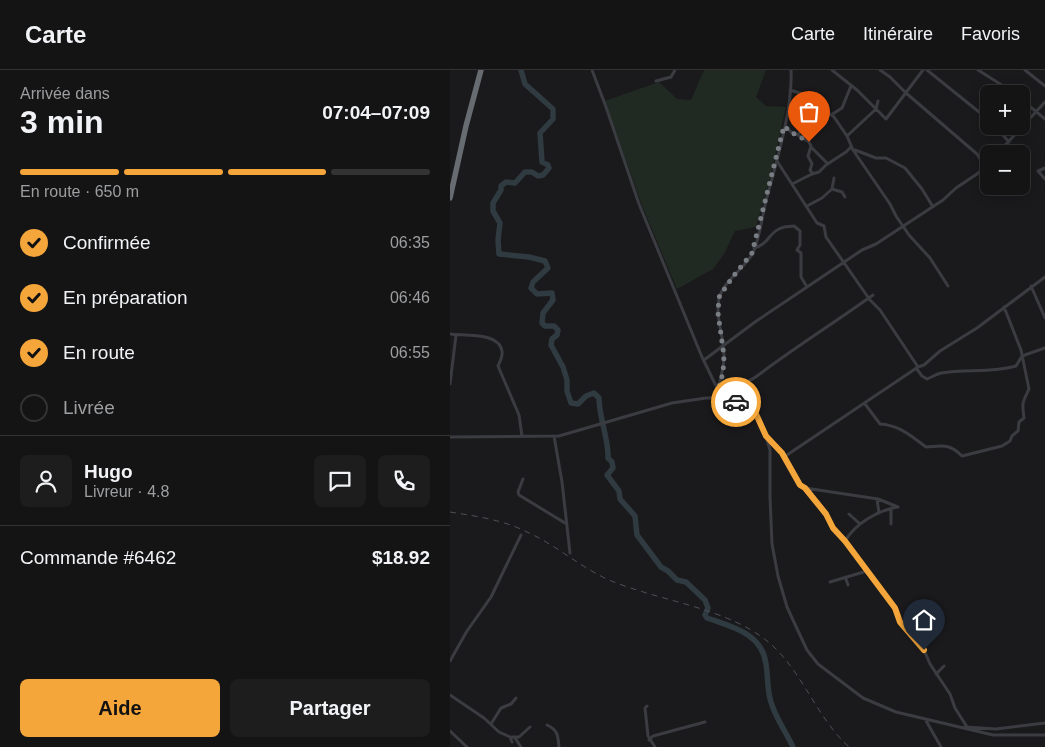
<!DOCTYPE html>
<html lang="fr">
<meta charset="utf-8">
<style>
body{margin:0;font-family:Helvetica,sans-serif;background:#1d1d1e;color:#f1f3f6;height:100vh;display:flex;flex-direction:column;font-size:19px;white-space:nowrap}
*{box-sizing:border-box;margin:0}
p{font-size:16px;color:#9d9ea0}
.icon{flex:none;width:28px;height:28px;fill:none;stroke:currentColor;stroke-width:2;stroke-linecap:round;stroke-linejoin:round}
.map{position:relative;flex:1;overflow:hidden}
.side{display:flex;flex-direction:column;background:#141415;width:450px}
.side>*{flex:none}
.tools{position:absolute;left:530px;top:15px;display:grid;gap:10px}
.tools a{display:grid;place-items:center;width:50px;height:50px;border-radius:8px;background:#141415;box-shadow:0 2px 12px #0003,0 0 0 1px #333334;font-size:25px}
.pin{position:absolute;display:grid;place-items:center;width:42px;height:42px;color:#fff;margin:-51px -21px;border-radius:50% 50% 50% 0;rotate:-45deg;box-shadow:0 0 5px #0007}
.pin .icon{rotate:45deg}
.courier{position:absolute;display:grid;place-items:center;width:50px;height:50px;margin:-25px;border:4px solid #f4a63a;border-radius:50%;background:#fff;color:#222;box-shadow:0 1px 6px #0007}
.summary em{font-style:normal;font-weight:700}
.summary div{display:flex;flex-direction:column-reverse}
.summary{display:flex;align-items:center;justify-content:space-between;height:85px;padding:0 20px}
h1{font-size:32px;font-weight:700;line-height:38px}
.bar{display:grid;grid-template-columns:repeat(4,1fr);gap:8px 5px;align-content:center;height:60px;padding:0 20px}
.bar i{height:6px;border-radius:4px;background:#333334}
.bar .on{background:#f4a63a}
.bar p{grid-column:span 4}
.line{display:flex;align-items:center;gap:12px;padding:0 20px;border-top:1px solid #333334}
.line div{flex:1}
.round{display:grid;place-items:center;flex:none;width:52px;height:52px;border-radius:8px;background:#1d1d1e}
ol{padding:0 20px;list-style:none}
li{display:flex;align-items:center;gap:15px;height:55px}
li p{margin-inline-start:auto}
li .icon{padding:5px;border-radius:50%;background:#f4a63a;color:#111;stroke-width:4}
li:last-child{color:#9d9ea0}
li i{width:28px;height:28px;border:2px solid #333334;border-radius:50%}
.button{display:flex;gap:10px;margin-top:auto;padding:10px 20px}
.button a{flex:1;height:58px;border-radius:8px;background:#f4a63a;color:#111;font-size:20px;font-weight:700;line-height:58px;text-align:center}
.button a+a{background:#1d1d1e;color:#f1f3f6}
header{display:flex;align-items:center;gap:30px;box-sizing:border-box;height:70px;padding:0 25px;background:#141415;border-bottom:1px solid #333334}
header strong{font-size:24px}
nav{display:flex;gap:28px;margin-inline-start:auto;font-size:18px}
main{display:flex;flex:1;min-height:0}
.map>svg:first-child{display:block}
.green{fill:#212a22}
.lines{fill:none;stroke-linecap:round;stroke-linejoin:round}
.river{stroke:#2f3a41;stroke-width:5.5}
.street{stroke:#3b3c41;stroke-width:3}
.highway{stroke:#676b72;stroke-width:5.5}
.rail{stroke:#4e5056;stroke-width:1;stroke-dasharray:6 5;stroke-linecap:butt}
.done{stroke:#797d84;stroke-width:5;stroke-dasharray:0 9}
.route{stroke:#f4a63a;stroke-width:6}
</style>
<header>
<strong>Carte</strong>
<nav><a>Carte</a><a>Itinéraire</a><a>Favoris</a></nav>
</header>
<main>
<section class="side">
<div class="summary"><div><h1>3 min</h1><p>Arrivée dans</p></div><em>07:04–07:09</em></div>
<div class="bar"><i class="on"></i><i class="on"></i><i class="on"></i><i></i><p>En route · 650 m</p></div>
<ol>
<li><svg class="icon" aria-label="check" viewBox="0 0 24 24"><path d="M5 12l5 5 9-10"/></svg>Confirmée<p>06:35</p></li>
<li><svg class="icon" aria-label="check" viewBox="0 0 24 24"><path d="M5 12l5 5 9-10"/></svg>En préparation<p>06:46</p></li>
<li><svg class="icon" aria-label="check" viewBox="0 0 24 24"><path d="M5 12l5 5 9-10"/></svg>En route<p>06:55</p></li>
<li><i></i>Livrée</li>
</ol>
<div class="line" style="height:90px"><a class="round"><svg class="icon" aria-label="person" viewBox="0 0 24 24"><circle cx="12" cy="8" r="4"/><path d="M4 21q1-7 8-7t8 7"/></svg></a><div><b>Hugo</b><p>Livreur · 4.8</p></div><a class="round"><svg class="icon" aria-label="chat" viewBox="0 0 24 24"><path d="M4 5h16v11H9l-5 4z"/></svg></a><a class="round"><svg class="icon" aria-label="phone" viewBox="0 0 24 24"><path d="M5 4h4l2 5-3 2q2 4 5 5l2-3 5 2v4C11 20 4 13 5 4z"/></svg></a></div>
<div class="line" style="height:65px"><div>Commande #6462</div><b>$18.92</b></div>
<div class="button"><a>Aide</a><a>Partager</a></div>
</section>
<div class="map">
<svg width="595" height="677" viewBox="0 0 595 677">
<rect width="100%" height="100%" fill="#1a1a1c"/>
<path class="green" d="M254 0H316L306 27 316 36 336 37 320 108 306 157 285 161 274 184 263 199 227 219 191 133 155 31 209 12 227 29 241 30Z"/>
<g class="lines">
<path class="river" d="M71 0 75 14 103 39V49L90 63 92 92 98 95 99 98 93 105 88 106 82 102H75L65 113 56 112 51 116V120L43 133V141L50 153 48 170 49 184 79 187 95 191 98 198 83 212 81 218 87 224 102 223 103 230 93 243 92 253 95 256H104L108 260 107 265 102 269 101 275 113 297 117 310V321L121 333 128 334 136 326 144 323 149 328C149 348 159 370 158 388L162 392 163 398 157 405 169 421 170 429 185 446 187 465 211 497 218 501 227 510 236 512 255 530 258 538 255 545 257 548C282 557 312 563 316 594 318 606 317 621 321 632 325 647 336 662 343 677"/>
<path class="street" d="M142 0 156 37 189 134 252 287 268 320 276 328C282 316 296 314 307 306 344 278 384 253 423 225
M382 0 407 20 426 39
M430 0 440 7 456 23 527 84 535 97
M477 0 539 50
M528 0 566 24
M575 0 595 16
M206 11 221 7 225 0
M340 20 353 24 384 47 397 66 403 80 440 134 446 146 459 165 480 188 498 216
M571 29 595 49
M426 39 428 31
M381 45 392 38 401 16
M335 56 341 62 348 65 364 32
M545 56 559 72
M348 65 359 72 361 76 358 86 362 94 360 100 363 104
M397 66 426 39 436 49 473 0
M361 77 378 94
M405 80 426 88H436L455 98 472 119 483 137
M547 84 595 32
M327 91 367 153 374 156 376 167 420 230 430 240 468 297
M595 98 588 101 595 109
M384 108 382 119 392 122 395 127
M342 114 362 104 369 102 376 95 396 82 401 77
M357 136 372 128 382 119
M304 178C319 174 318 164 329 159 334 156 339 157 344 156L350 161V175L347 180 351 183V207L357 217
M581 216 595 248
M0 264C14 266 49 262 52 281 53 286 50 292 48 296L69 345 72 366
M254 290 305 252 363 213 412 180 426 174 493 130 506 118 527 104 539 93
M466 298 472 306 477 309C482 307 486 304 491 303 517 299 542 303 566 296L572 286 595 278
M0 314 6 265
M268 319C271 308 274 297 274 285 274 267 265 247 269 229 273 211 295 198 303 183 310 167 312 147 316 131 326 93 343 39 341 0
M415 334 430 354C449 355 461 366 476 377 493 376 499 373 512 386L552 376 560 371 562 366 568 361 569 352 574 348C572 332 572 334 579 319L571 280 554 237
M104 366 112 412 120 483
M316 366 332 383 350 415 355 418 376 445 383 458 395 471 445 538 450 551 474 580 480 594 500 624 505 638 517 657
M0 367 109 366 222 333 256 328H276L297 336 306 344 316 366 320 380V427L322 474 328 506 337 537 343 550 357 580 368 594 413 628 446 642 543 665H595
M334 387 468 297 474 295 490 281 527 258 595 207
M73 409 68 422 69 425 115 453
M355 418 428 429 448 437
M427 429 429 443
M441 438V454
M399 444 410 454
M395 471C406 453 427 441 447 437
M396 509 398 515
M380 512 417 501
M0 591 17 561 41 527 71 465
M486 604 494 596
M0 625 34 648 49 662 60 667 62 672
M197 636 195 638 198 666 205 677
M475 649 491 677
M41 654 51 638 61 634 66 628
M97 655C108 660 108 666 109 677
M515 657 546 659 595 653
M0 661 17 677
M60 667H69L80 657
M65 668 71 677
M199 670 203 666 255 652"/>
<path class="highway" d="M0 128 16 56 31 0"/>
<path class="rail" d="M0 442C25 446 54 450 77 462 106 475 130 497 159 510 211 532 283 538 324 577 354 606 368 649 399 677"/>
</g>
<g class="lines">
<path class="done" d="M286 332 276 328 268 320 273 303 274 286 268 243 269 227 282 208 302 183 334 56 341 62 359 72"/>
<path class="route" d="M286 332 296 336 306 344 316 366 332 383 350 415 355 418 376 444 383 458 395 471 445 538 450 552 474 580"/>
</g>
</svg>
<div class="tools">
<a>+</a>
<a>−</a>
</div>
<div class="pin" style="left:359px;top:72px;background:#ea580c"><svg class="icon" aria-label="bag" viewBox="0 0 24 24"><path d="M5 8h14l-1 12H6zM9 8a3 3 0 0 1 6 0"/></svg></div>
<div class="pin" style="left:474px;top:580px;background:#1f2937"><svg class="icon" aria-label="home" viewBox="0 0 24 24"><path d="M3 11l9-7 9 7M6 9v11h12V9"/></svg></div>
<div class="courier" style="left:286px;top:332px"><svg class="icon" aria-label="car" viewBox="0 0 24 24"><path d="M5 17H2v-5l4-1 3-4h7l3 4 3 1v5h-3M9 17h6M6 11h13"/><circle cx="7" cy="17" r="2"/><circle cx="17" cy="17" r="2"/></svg></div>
</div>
</main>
